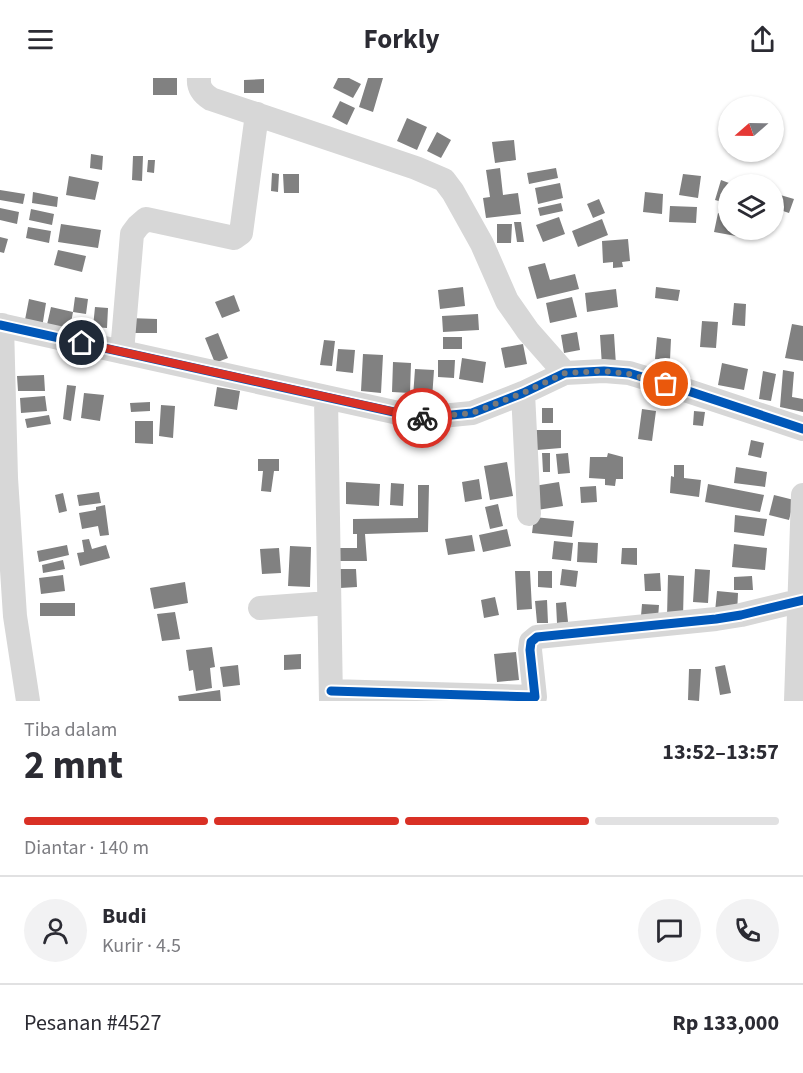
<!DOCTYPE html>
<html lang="id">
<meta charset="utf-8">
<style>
body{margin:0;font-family:"Source Sans 3",sans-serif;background:#f2f2f3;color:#2b2b33;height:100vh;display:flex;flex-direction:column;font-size:22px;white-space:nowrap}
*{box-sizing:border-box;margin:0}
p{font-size:20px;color:#7c7c81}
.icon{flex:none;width:33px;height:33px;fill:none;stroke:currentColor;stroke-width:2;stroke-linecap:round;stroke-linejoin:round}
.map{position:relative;height:623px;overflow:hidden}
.side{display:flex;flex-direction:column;background:#fff;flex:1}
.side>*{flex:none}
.needle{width:39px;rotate:250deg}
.controls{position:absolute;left:718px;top:18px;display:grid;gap:12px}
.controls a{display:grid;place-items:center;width:66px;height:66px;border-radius:50%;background:#fff;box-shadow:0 2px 4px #0004;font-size:30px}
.pin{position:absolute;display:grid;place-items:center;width:51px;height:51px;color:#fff;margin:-26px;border:3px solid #fff;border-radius:50%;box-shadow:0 2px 6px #0007}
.courier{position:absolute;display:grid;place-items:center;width:60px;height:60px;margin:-30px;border:4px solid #d93025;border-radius:50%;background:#fff;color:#222;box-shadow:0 2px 8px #0007}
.summary em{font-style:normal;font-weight:700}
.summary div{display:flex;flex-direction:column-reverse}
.summary{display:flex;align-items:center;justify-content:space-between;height:102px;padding:0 24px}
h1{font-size:39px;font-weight:700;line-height:45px}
.bar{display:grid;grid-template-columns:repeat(4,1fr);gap:9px 6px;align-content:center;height:72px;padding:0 24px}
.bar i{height:8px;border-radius:4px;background:#e1e1e2}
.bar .selected{background:#d93025}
.bar p{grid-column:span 4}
.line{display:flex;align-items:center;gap:15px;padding:0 24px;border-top:2px solid #e1e1e2}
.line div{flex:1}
.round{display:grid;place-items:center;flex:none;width:63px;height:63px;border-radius:32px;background:#f2f2f3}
header{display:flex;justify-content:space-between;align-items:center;height:78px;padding:0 24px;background:#fff;font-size:27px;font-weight:700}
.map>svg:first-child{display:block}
.building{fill:#818181}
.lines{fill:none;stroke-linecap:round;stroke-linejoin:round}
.minor{stroke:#d7d7d7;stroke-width:24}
.cycleway-casing{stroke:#fff;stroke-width:13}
.cycleway{stroke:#0057b8;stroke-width:9}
.done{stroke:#7a7a7a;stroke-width:6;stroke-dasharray:0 10.8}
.route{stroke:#d93025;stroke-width:8}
</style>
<header><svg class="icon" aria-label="menu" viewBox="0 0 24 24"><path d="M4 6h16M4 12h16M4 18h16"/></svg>Forkly<svg class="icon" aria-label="share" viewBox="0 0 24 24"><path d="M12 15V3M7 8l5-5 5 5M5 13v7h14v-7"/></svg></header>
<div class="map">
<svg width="803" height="623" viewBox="0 0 803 623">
<rect width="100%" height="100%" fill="#fff"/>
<path class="building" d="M153 0H177V17H153Z
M338 0H349L361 6 353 20 333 10Z
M368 0H383L373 34 359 29Z
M264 1V15H244V2Z
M340 23 355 30 347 47 332 39Z
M407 40 427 49 417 72 397 63Z
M437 54 451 62 441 80 427 73Z
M514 62 516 82 495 85 492 64Z
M91 76 103 78 102 92 90 90Z
M133 78H143L142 103 132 102Z
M148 82H155L154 95 147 94Z
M500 90 503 117 518 115 521 136 486 140 483 120 490 119 486 92Z
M556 90 558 100 529 106 527 95Z
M272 95 279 96 278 114 271 113Z
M283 96H299V115H284Z
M683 96 701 98 698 120 679 117Z
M69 98 99 104 95 122 66 117Z
M721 102 729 105V126L715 122Z
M560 105 563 120 538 126 535 110Z
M0 112 25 116 23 126 0 122Z
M33 114 58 119 57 129 32 125Z
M645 114 663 116 662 136 643 134Z
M777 116 794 121 789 135 774 130Z
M599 121 605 135 593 140 587 126Z
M561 125 563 133 540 138 538 130Z
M670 128 697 129 696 145 669 144Z
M0 130 19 134 17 146 0 142Z
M31 131 54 136 52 147 29 142Z
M718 135 729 137V152H737L736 158 714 154Z
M559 139 565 156 543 164 536 147Z
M602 141 608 157 578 169 572 153Z
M514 144H521L524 164H517Z
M61 146 101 152 98 170 58 164Z
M497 146H512L511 165H497Z
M28 149 51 153 49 165 26 160Z
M0 159 8 161 4 175 0 174Z
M628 161 630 183 622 184 623 189 613 190V184L603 185 602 163Z
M58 172 86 178 82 194 54 187Z
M545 185 550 202 575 196 579 211 537 221 528 189Z
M463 209 465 228 440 231 438 212Z
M656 209 680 212 678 223 655 220Z
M616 211 618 229 587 234 585 215Z
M234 217 240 233 222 240 215 224Z
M75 219 88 221 86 236 73 234Z
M572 219 577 239 550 245 546 225Z
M29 221 46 225 42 250 24 247Z
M734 225 746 226 745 248 732 247Z
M51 229 73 234 69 256 46 251Z
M95 229 108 230 107 250 93 249Z
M478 236 479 252 443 254 442 238Z
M129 240 157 241V255H129Z
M702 243 718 244 716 270 700 269Z
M792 246 803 248V283L785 280Z
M577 254 580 272 564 275 561 257Z
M218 255 228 280 215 285 205 260Z
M614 256 616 287 602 288 600 257Z
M443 259H462V271H443Z
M657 259 671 261 670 282 655 281Z
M324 262 335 263 332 288 320 287Z
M523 266 527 286 505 290 501 270Z
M338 271 355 272 353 295 336 293Z
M363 276 383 277 381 315 361 313Z
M462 280 486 284 483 305 459 301Z
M438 282H455L454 300 438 299Z
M393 284 411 285 410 315 392 314Z
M722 285 748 291 744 312 718 307Z
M415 291 434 292 432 321 413 319Z
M783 292 794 294 792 319 803 321V334L780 329Z
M763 293 776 296 771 323 759 321Z
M44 297 45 313H18L17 298Z
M67 307 76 308 71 343 63 341Z
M217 309 240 313 237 332 214 328Z
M84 315 104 317 100 343 81 340Z
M45 318 47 333 21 335 20 320Z
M150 324V333L131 334 130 325Z
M161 327 175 328 173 360 159 358Z
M542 330H553V345H542Z
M642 331 656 333 652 363 638 361Z
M694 333 705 334 703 348 693 347Z
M49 337 51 346 27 350 25 341Z
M135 343H153V366L135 365Z
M536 352H561V370L537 372Z
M751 362 764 365 761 380 748 377Z
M542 375H550V394H543Z
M568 375 570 395 558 396 556 376Z
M608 375 623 379V401H616L615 408 605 407V401L589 400 590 379H607Z
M258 381H279V393H274L271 414 261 413 263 393H258Z
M507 384 513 418 490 422 484 388Z
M674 387H684V400L701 402 699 419 670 415 671 398 674 399Z
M736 389 767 394 765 409 734 405Z
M479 401 482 421 465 424 462 404Z
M346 404 380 406 379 428 346 426Z
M559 404 563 428 537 432 534 408Z
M391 405 404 406 403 428 390 427Z
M708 406 764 417 760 434 705 424Z
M418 407H429L428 454 365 456 367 483H333V470H357V456H353V441L418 440Z
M596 408 597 424 581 425 580 409Z
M99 414 101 425 79 428 77 417Z
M63 415 67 433 59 435 55 417Z
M774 417 794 422 789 442 769 437Z
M498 426 503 448 490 451 485 429Z
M105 427 109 457 100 458 98 448 82 451 79 435 96 432V429Z
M735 437 767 441 764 458 734 454Z
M534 439 574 443 572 459 532 455Z
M507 451 511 468 483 474 479 457Z
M472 457 475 473 448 477 445 461Z
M89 461 92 471 106 467 110 480 80 488 77 475 84 474 82 462Z
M554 463 573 465 571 483 552 481Z
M578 464 598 465 597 485 577 484Z
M734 466 767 470 765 492 732 489Z
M67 467 69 477 39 484 37 473Z
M290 468 311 469 310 509 288 508Z
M279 470 281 495 262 496 260 471Z
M622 470H637V487L621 486Z
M63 482 65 491 43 495 42 487Z
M339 491H356L357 509 340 510Z
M562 491 578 493 576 509 560 507Z
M695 491 710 492 708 525 693 524Z
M515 493H530L532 531 517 532Z
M538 493H552V510L538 509Z
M660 495 661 513H645L644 496Z
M63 497 65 513 41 516 39 500Z
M668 497 684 498 683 539H667Z
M752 498 753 512H734V499Z
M185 504 188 525 154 531 150 510Z
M717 513 738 515 737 536 715 534Z
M495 519 499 537 484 540 481 522Z
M547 522 548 545H537L535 523Z
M566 524 568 544 557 545 556 525Z
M40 525H75V538H40Z
M642 526 659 527 658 540 641 538Z
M175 534 180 561 162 563 157 536Z
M212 569 215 589 210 590 212 610 196 613 193 592 189 593 186 572Z
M516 574 519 602 497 604 494 576Z
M301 576V591L284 592V577Z
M238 587 240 607 223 609 220 589Z
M725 587 731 615 720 617 715 589Z
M689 591H701L699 623 688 622Z
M220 612 221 623H179L178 618Z"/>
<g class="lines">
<path class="minor" d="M199 0C198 10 203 16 211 21L416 90 444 102 453 114 482 166 507 223 528 253 565 295
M0 247 421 340 472 335 523 315 565 295 604 293 629 295 685 312 803 351
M2 247 6 400 15 538 28 623
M122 274 132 156 138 148 146 141 234 160 241 155 257 36
M523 315 529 436
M326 320 331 623
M260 530 329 525
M331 613 535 619 530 572 531 564 537 559 716 541 741 537 803 522
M796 623 803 417"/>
<defs>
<path id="cycleway" d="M0 247 421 340 472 335 523 315 565 295 604 293 629 295 685 312 803 351
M331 613 535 619 530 572 531 564 537 559 716 541 741 537 803 522"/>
</defs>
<use href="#cycleway" class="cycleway-casing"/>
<use href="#cycleway" class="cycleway"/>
</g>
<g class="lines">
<path class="done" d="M422 340 472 335 523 315 565 295 604 293 629 296 666 306"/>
<path class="route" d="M82 265 422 340"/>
</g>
</svg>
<div class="controls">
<a><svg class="needle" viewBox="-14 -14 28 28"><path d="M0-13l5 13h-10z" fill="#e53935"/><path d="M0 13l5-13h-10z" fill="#7c7c81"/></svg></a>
<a><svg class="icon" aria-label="layers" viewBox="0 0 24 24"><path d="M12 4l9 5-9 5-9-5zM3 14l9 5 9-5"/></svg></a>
</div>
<div class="pin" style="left:666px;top:306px;background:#ea580c"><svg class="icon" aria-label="bag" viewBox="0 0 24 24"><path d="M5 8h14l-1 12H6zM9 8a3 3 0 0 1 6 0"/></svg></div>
<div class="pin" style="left:82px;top:265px;background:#1f2937"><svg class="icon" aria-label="home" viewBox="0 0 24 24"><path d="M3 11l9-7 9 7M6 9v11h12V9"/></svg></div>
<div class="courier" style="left:422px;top:340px"><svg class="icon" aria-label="bike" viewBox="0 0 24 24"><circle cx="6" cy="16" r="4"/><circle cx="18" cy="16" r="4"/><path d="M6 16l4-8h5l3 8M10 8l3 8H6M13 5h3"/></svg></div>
</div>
<section class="side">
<div class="summary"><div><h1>2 mnt</h1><p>Tiba dalam</p></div><em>13:52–13:57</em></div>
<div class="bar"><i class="selected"></i><i class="selected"></i><i class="selected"></i><i></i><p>Diantar · 140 m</p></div>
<div class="line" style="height:108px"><a class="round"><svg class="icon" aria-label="person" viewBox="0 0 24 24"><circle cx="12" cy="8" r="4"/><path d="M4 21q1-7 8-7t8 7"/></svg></a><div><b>Budi</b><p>Kurir · 4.5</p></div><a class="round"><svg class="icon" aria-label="chat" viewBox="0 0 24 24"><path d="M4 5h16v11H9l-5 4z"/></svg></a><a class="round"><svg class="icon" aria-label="phone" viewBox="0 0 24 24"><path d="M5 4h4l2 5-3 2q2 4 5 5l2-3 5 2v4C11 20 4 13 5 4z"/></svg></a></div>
<div class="line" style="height:78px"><div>Pesanan #4527</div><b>Rp 133,000</b></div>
</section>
